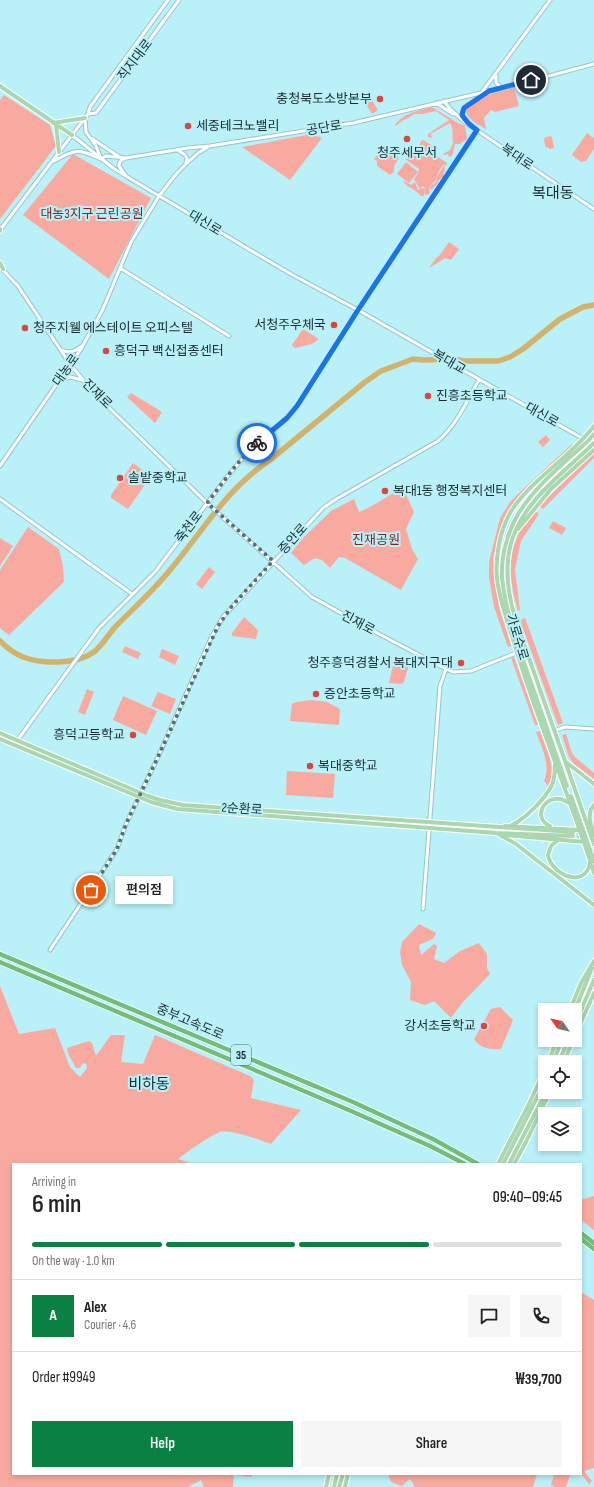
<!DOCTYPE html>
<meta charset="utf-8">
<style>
body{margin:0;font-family:"Sofia Sans Condensed","Noto Sans KR",sans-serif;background:#f6f6f6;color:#222;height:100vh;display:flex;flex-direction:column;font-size:15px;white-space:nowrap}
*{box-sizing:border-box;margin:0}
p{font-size:13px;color:#767676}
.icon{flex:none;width:22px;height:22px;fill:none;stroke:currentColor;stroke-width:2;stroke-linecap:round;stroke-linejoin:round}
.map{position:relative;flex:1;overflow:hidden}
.panel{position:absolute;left:12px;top:1163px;width:570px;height:312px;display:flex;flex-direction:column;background:#fff;border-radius:0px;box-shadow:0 2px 6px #0003}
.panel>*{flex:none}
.needle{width:26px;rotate:304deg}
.buttons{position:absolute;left:538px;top:1003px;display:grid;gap:8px}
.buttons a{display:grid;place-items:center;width:44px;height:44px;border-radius:0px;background:#fff;box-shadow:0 2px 6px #0003;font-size:20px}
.pin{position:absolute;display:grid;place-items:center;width:34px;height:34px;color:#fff;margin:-17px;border:2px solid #fff;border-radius:50%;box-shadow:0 1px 4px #0007}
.courier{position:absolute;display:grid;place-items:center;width:40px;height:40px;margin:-20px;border:3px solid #1a73e8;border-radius:50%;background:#fff;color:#222;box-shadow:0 1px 5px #0007}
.bubble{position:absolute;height:28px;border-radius:0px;background:#fff;box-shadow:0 2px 6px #0003;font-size:13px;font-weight:600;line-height:28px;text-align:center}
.head em{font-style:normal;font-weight:600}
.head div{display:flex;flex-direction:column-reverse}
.head{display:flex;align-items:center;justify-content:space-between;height:68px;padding:0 20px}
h1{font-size:26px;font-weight:600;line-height:30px}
.bar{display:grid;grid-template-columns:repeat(4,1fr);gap:6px 4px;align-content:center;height:48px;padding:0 20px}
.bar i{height:5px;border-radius:3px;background:#e0e0e0}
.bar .active{background:#0b8043}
.bar p{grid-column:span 4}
.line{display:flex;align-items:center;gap:10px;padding:0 20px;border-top:1px solid #e0e0e0}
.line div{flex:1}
.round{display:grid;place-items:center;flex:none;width:42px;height:42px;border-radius:0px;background:#f6f6f6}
.action{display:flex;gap:8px;margin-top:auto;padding:8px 20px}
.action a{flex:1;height:46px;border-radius:0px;background:#0b8043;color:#fff;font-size:16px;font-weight:600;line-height:46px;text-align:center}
.action a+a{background:#f6f6f6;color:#222}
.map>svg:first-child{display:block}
.green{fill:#f9aaa0}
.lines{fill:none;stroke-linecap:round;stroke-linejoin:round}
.river{stroke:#d3b36b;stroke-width:5.5}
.minor-tunnel{stroke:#9ac9cf;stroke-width:3;stroke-dasharray:3 1.5;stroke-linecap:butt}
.minor-casing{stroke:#92c6cd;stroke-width:5}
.major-casing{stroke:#fff;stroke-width:6}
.highway-casing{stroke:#fff;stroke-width:6}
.minor{stroke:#fff;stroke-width:3}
.major{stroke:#aad7b0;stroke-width:4}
.highway{stroke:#72bd7b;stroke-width:4.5}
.done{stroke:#517276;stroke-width:4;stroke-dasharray:0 7.2}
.route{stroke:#1a73e8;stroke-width:5}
.poi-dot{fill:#d54740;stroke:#baf0f7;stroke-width:1.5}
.labels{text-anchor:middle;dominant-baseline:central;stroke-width:4;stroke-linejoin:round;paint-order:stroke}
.shield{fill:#baf0f7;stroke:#49686c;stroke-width:1}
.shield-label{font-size:12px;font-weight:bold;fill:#192e31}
.street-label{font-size:13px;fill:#192e31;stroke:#baf0f7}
.poi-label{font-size:13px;fill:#192e31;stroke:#baf0f7;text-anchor:start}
.park-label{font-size:13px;fill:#832621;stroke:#baf0f7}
.quarter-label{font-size:15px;fill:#192e31;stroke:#baf0f7}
</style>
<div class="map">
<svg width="594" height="1487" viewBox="0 0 594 1487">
<rect width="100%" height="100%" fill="#baf0f7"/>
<path class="green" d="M514 88 519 106 495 112 491 110 484 118 486 129C478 124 467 120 466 110 478 95 496 93 514 88Z
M4 95 50 125 56 146 0 219V100Z
M370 97 378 110 372 114 364 101Z
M432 107 458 123 465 126 467 139 460 144H455L452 156 449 157 448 154 444 155 443 154 450 150 453 143C451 135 455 133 450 123L432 133 430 135 433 136 431 138 428 137V134L449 120 436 111 422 114H414C408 119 403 119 396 126L395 125C403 113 419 111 432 107Z
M587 133 594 138V149L586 161 581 162 572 155Z
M312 134 322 138 290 180 242 147Z
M549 136 552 137 554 148 550 149 545 146 544 138Z
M422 140H423L433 146 432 152 428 153 418 147Z
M384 148H390L399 158 394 166V172L390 175 377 166V161L374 159Z
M418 150 427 155H435L447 163 446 166 444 164C440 168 438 173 436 179 434 183 430 185 429 190L430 192 429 194 425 195V190L424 196H421C415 189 409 188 403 182L404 181 411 185 415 182 418 190 423 188 426 190 423 186 420 189 414 179 418 173 419 169 405 159Z
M73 154 151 198 109 279 23 215Z
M406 162 418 172 409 183 397 174Z
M444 165 445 171 443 173 444 176 439 180 438 183 431 190 430 189 431 186 436 182 437 177Z
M449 242 459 249 451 260 445 258 429 268 436 258 440 255Z
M303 329 319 339 312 344 295 348 292 345Z
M131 393 162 412 155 423 127 397Z
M546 435 550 440 543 447 538 442Z
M572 444 574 446 533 481 521 498 511 507 505 520 493 558 494 576 499 607 511 646 508 647 494 607 489 577V562L500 518 510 502 519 493Z
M594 453V458L543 509 539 506Z
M133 463 151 476 128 509 111 498V495Z
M403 488 414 512 406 529 412 549 418 559 401 590 345 558 339 557 330 568 322 560 315 558 304 565 291 553 303 538 331 511 354 499 359 512C375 506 388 495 403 488Z
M535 511 539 514 521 541 518 555 515 570 520 610 518 611C511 587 507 563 516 540 520 529 529 520 535 511Z
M553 521 566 528 562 535 549 528Z
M28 527 59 549 63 566 64 582 9 635 0 628V570Z
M0 538 13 546 0 566Z
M209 567 215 572 202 589 196 584Z
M244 617 258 630 256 639 232 636V633Z
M525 618 563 723 558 725 520 620Z
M125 646 141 653 138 659 122 652Z
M162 649 179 656 175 665 159 657Z
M514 657 538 725H535L511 658Z
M396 659 409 665 404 682 402 684 389 683 394 661Z
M87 689 94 692 85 715 78 712Z
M158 692 176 699 170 714 151 706Z
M123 696 157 711 146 735 113 720Z
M312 700 327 702 340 709 339 725 290 721 292 704 296 702Z
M540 731C546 749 557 768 549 787L544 781C551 765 542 748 536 732Z
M566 734 572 753 576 758 594 773V779L574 764 569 757 562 735Z
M287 771 335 774 333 798 286 795Z
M419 924 436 933 433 939 419 945 421 955 434 944 437 946 434 959 444 963 460 951 479 943 487 954V968L490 974 462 1003 451 1018 434 1001 425 1005 410 1000 411 982 402 965 400 952 402 942Z
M0 986 19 1034 55 1028 70 1067 80 1077 87 1068 86 1064 83 1063 80 1068H76C73 1062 67 1054 67 1048L89 1041 92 1043 96 1056 111 1035H125L121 1062 143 1064 155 1035 250 1076 254 1080 251 1098 301 1110 271 1144C262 1140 229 1129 220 1132 207 1137 189 1151 178 1159L194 1164H13V1474H253L251 1477 234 1475 233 1487H204L201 1480 188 1487H0Z
M500 1007 513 1020 501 1049C491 1050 479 1048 474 1039L491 1009Z
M594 1196V1230L581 1220V1200Z
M581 1292 594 1300V1468L584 1471 592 1481 589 1484 581 1474Z
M388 1474 396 1475 397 1474H537L533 1487H415L410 1479 402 1486 391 1482Z
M554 1474H571L570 1475 566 1487H555L551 1485Z"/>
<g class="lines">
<path class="river" d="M0 641C6 647 15 654 23 657 42 664 76 665 94 652 103 645 109 633 117 625 135 607 154 590 170 570 203 531 226 489 270 460L365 382 381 371 413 359 424 360 455 359 463 361H498L510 357 523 349 560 319 583 307 594 305"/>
<path class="minor-tunnel" d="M573 832 592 834
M573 836 594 838"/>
<defs>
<path id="minor" d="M496 76V83L501 87
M482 92 550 0
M444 101 450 109 466 123 594 209
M436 103 453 114
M88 114 96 113 179 0
M85 118 86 132 96 146 101 159
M467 121 462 115 463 110 466 106 486 93
M72 135 113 168 129 178 289 273 358 310 594 445
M91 138 118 156
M178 150 185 155 187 158 186 163
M54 161C76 148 78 149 101 159L106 156 126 158
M126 176 119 166C119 161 122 159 126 158L188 148 210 146 353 123 519 84 594 64
M0 230 88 114 90 107 168 0
M1 268 18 286 70 364 92 391 207 503 312 597 379 634 440 666 453 672 471 671 516 653
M120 268 229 336
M62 350C70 354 75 351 82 346
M59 382 70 377 82 380
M0 466 81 349 103 309 131 242 159 196 177 173 187 163 198 153 208 147
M0 499 132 594
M554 731 565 727 594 729
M14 745 99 628 155 572 227 477 247 453 287 418 297 406 358 310 477 130
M80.5 898a5.5 5.5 0 1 1 11 0a5.5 5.5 0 1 1-11 0Z
M88 893 117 849 126 824 158 757 211 638 223 617 323 508 338 498 438 441C457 425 467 400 479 380
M423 909 440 686 446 669
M50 950 82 902"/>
<path id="major" d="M0 86 72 135
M53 123 85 118
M56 125 59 152
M0 231V229
M0 263 3 269
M594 426C571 457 529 481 510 513 500 531 495 557 497 578 499 598 506 617 512 636 535 716 569 793 594 873
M594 443C580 457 564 470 549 485 507 526 499 562 515 618L594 844
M518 529 551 489 594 450
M0 733 148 796 160 800 183 805 573 832
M0 739 151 802 177 809 496 833 573 836
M566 762 594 784
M567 786C554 748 541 711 528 674 517 642 505 610 502 577 501 557 507 534 517 516 534 487 564 463 588 441L594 434
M571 796 594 861
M594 805C586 814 591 824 594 835
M512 825C526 818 545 799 552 785 555 778 555 770 555 763
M505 826 580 830
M550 826C529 817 549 787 570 804
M498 834 516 844 594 905
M506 835 585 842
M558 840 551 846 548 855C551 874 585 890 590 863
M570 1010 581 983 594 961
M575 1010 592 968
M575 1024 594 980
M575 1036 594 993
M548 1062 557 1040
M553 1062 562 1040
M559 1062 568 1040
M564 1062 573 1040
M498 1164 528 1106 545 1069
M503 1164 545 1082
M509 1164 546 1092
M514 1164 526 1142 550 1092
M326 1487 329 1474
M334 1487 337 1474
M339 1487 343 1474
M345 1487 348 1474"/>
<path id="highway" d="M0 954 353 1102 433 1139 478 1164
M0 962 351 1111 430 1146 465 1164
M581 1233 594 1243
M581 1239 594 1249"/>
</defs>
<use href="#minor" class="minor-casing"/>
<use href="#major" class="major-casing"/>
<use href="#highway" class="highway-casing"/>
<use href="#minor" class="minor"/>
<use href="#major" class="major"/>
<use href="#highway" class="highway"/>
</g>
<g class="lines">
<path class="done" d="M91 890 117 849 126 824 158 757 218 626 232 606 273 561 207 503 237 464 257 443"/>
<path class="route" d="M257 443 287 418 297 406 358 310 477 130C471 126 466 122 462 115L464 108 489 91 531 80"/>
</g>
<g class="poi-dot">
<circle cx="380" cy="99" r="4"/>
<circle cx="188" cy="126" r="4"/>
<circle cx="407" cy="139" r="4"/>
<circle cx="334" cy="325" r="4"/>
<circle cx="25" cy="328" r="4"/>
<circle cx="106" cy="351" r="4"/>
<circle cx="428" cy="396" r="4"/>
<circle cx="120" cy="478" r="4"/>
<circle cx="385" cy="491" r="4"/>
<circle cx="461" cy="663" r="4"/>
<circle cx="316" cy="694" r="4"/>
<circle cx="133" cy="735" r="4"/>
<circle cx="310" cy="766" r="4"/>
<circle cx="484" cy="1026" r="4"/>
</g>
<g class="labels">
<rect class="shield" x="231" y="1045" width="20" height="20" rx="3"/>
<g class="shield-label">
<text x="241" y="1055">35</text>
</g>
<g class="street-label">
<text transform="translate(135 60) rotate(-53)">직지대로</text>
<text transform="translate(324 128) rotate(-9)">공단로</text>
<text transform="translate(517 157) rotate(34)">복대로</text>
<text transform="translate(205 223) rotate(31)">대신로</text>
<text transform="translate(449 362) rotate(30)">복대교</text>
<text transform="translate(66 370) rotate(-55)">대농로</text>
<text transform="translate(97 394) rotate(45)">진재로</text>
<text transform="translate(542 415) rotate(29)">대신로</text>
<text transform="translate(189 527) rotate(-53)">죽천로</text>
<text transform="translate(293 539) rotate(-48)">증안로</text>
<text transform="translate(358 623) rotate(28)">진재로</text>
<text transform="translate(517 637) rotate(73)">가로수로</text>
<text transform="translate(242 809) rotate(4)">2순환로</text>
<text transform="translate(190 1022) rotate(23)">중부고속도로</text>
</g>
<g class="poi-label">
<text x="372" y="99" text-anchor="end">충청북도소방본부</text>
<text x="196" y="126">세중테크노밸리</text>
<text x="407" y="153" text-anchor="middle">청주세무서</text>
<text x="326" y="325" text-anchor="end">서청주우체국</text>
<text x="33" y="328">청주지웰 에스테이트 오피스텔</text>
<text x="114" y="351">흥덕구 백신접종센터</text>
<text x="436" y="396">진흥초등학교</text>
<text x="128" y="478">솔밭중학교</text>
<text x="393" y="491">복대1동 행정복지센터</text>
<text x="453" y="663" text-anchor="end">청주흥덕경찰서 복대지구대</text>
<text x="324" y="694">증안초등학교</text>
<text x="125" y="735" text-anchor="end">흥덕고등학교</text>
<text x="318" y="766">복대중학교</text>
<text x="476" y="1026" text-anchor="end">강서초등학교</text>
</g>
<g class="park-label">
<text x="92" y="214">대농3지구 근린공원</text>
<text x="376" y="540">진재공원</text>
</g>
<g class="quarter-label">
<text x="553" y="193">복대동</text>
<text x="149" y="1084">비하동</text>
</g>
</g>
</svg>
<div class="buttons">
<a><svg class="needle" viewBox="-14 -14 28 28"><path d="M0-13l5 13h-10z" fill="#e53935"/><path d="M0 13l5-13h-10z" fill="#767676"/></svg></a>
<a><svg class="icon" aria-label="locate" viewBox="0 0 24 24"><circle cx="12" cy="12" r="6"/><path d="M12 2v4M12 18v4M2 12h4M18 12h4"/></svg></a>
<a><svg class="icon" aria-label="layers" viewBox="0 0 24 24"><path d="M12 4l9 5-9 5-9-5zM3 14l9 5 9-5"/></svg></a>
</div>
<div class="pin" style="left:91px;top:890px;background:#ea580c"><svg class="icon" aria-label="bag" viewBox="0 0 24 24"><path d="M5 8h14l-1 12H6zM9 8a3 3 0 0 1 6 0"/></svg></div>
<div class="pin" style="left:531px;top:80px;background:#1f2937"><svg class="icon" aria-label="home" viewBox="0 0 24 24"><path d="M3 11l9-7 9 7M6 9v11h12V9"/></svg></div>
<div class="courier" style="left:257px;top:443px"><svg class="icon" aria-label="bike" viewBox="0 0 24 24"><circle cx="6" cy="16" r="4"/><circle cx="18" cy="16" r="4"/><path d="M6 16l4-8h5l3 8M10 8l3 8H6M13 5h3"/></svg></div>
<div class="bubble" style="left:115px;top:876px;width:58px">편의점</div>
<section class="panel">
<div class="head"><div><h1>6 min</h1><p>Arriving in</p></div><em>09:40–09:45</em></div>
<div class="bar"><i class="active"></i><i class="active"></i><i class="active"></i><i></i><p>On the way · 1.0 km</p></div>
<div class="line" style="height:72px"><b class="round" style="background:#0b8043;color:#fff">A</b><div><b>Alex</b><p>Courier · 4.6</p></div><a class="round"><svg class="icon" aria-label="chat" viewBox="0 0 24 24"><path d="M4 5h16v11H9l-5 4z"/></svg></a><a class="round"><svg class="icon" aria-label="phone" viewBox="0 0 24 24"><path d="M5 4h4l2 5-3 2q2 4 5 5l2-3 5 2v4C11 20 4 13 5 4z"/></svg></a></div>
<div class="line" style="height:52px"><div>Order #9949</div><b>₩39,700</b></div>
<div class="action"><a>Help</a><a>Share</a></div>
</section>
</div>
